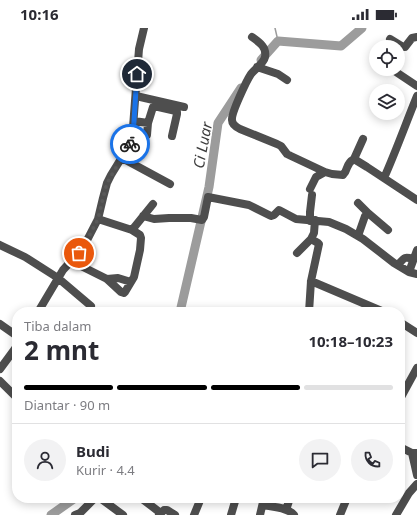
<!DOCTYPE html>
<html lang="id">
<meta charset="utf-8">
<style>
body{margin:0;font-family:"Noto Sans",sans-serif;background:#f2f2f3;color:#2b2b33;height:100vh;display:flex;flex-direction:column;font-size:15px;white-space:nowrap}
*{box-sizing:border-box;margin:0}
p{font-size:13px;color:#7c7c81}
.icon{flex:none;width:22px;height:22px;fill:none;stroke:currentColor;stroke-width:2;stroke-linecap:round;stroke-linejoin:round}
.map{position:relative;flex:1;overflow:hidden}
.panel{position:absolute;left:12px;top:279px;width:393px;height:196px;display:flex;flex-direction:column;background:#fff;border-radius:16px;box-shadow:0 2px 10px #0003}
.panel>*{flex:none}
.controls{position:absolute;left:369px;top:12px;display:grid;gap:8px}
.controls a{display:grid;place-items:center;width:36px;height:36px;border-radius:50%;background:#fff;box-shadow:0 2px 10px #0003;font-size:20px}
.pin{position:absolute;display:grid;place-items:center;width:34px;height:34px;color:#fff;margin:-17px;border:2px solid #fff;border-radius:50%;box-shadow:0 1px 4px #0007}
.courier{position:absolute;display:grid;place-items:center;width:40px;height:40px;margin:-20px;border:3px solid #1a73e8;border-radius:50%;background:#fff;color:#222;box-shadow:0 1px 5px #0007}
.headline em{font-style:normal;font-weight:700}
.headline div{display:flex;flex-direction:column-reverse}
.headline{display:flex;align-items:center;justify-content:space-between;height:68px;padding:0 12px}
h1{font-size:26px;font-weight:700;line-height:30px}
.bar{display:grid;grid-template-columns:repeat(4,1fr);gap:6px 4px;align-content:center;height:48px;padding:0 12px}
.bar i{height:5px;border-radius:3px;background:#e1e1e2}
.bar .current{background:#000}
.bar p{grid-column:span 4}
.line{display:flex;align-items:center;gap:10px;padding:0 12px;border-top:1px solid #e1e1e2}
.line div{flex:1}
.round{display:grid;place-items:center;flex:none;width:42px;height:42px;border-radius:21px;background:#f2f2f3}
.status{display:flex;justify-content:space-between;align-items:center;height:28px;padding:0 20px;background:#fff;direction:ltr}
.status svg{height:11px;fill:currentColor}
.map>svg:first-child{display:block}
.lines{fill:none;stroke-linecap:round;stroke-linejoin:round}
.stream{stroke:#9c9c9c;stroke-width:1.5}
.river{stroke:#9c9c9c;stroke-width:9}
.minor{stroke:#4e4e4e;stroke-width:8}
.done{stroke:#595959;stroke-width:4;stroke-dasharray:0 7.2}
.route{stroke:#1a73e8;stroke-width:5}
.labels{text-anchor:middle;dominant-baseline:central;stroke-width:3;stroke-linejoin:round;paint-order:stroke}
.water-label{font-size:15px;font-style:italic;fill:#3d3d3d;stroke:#fff}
</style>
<div class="status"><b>10:16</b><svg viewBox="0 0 49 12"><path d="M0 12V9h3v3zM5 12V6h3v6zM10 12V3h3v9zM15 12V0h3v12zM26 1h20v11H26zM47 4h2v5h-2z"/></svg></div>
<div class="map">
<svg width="417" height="487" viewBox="0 0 417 487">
<rect width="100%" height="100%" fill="#fff"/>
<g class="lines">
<path class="stream" d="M275 0 278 13"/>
<path class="river" d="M261 32 278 13 341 18 362 0
M180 284 209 159 218 95 241 60
M51 487 75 470"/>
<path class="minor" d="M252 9C259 14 267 19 265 29 264 35 255 41 251 46 247 52 231 85 232 92 232 96 236 99 240 101L277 116 281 118 287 126 291 128 325 144
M390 11 403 19H405L412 10 417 9
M257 39 278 46 287 52
M396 44 417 58
M136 68 184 79
M134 93 148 95 153 79 154 78 176 83 177 84V86L172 108
M147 107 148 95
M122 130 170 156
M354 131 363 111
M384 150C396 123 406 95 417 68
M310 161 316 149 325 144 332 146 343 147C349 141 345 136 354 131L367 139 417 172
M358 175 368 185
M143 188 154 191 169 190H191L202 192 204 189 208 169 249 177 271 188 274 187 279 182 296 191 329 194 346 201 363 211 394 235 409 244 417 246
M310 193V184L312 167
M132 202 153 176
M358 208 365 188 368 185 388 202
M0 217 25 229 58 250 91 278
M297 225 311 211
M71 233 107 251 121 264 124 265 125 264 134 249 140 222 141 210 140 207 132 202 98 191
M398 237C404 230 404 228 413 231
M409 244 417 222
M107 251 118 250 131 254
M311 253 384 284
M38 284 63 242 83 220 98 191 103 170 107 155 111 147 127 121 132 112 139 21 144 0
M309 284 311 253 319 216 318 215 311 211 314 205 315 192
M400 294 417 305
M0 296 17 308
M0 341 17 318
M0 353 17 370
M400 371 417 340
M400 419 412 425H416
M412 425 417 447
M100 470 123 487
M141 470 158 483
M263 477C272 479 288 479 294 487
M286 482 290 470
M75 487 80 485 95 470
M159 487 164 482H167L175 487
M194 487 201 470
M231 487 236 470
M260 487 264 470
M340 487 347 470
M396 487 409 465 417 456"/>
</g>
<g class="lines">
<path class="done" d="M79 225 83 220 98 191 103 170 107 155 130 116"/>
<path class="route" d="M130 116 133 107 134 93 137 46"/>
</g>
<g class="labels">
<g class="water-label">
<text transform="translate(202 117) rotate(-79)">Ci Luar</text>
</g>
</g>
</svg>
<div class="controls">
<a><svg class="icon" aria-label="locate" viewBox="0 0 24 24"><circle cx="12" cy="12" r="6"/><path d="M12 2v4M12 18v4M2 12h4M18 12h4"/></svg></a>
<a><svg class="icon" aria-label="layers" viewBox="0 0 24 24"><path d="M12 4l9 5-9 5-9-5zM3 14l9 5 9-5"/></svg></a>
</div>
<div class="pin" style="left:79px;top:225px;background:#ea580c"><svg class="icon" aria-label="bag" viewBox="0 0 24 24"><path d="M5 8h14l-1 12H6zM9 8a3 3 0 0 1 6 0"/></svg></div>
<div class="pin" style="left:137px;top:46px;background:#1f2937"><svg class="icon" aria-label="home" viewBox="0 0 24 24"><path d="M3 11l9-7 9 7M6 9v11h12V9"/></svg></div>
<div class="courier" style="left:130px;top:116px"><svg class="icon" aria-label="bike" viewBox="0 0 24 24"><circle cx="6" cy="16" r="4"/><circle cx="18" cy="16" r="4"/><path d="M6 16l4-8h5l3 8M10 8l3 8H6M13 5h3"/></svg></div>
<section class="panel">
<div class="headline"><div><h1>2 mnt</h1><p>Tiba dalam</p></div><em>10:18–10:23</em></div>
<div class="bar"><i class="current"></i><i class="current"></i><i class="current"></i><i></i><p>Diantar · 90 m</p></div>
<div class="line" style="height:72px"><a class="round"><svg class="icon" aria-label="person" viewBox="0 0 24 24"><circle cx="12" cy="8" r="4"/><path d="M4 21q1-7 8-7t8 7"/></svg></a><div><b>Budi</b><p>Kurir · 4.4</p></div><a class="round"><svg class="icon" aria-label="chat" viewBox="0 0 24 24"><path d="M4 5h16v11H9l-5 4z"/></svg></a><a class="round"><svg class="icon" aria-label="phone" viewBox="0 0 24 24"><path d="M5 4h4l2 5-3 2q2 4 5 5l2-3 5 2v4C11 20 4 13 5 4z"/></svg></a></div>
</section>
</div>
